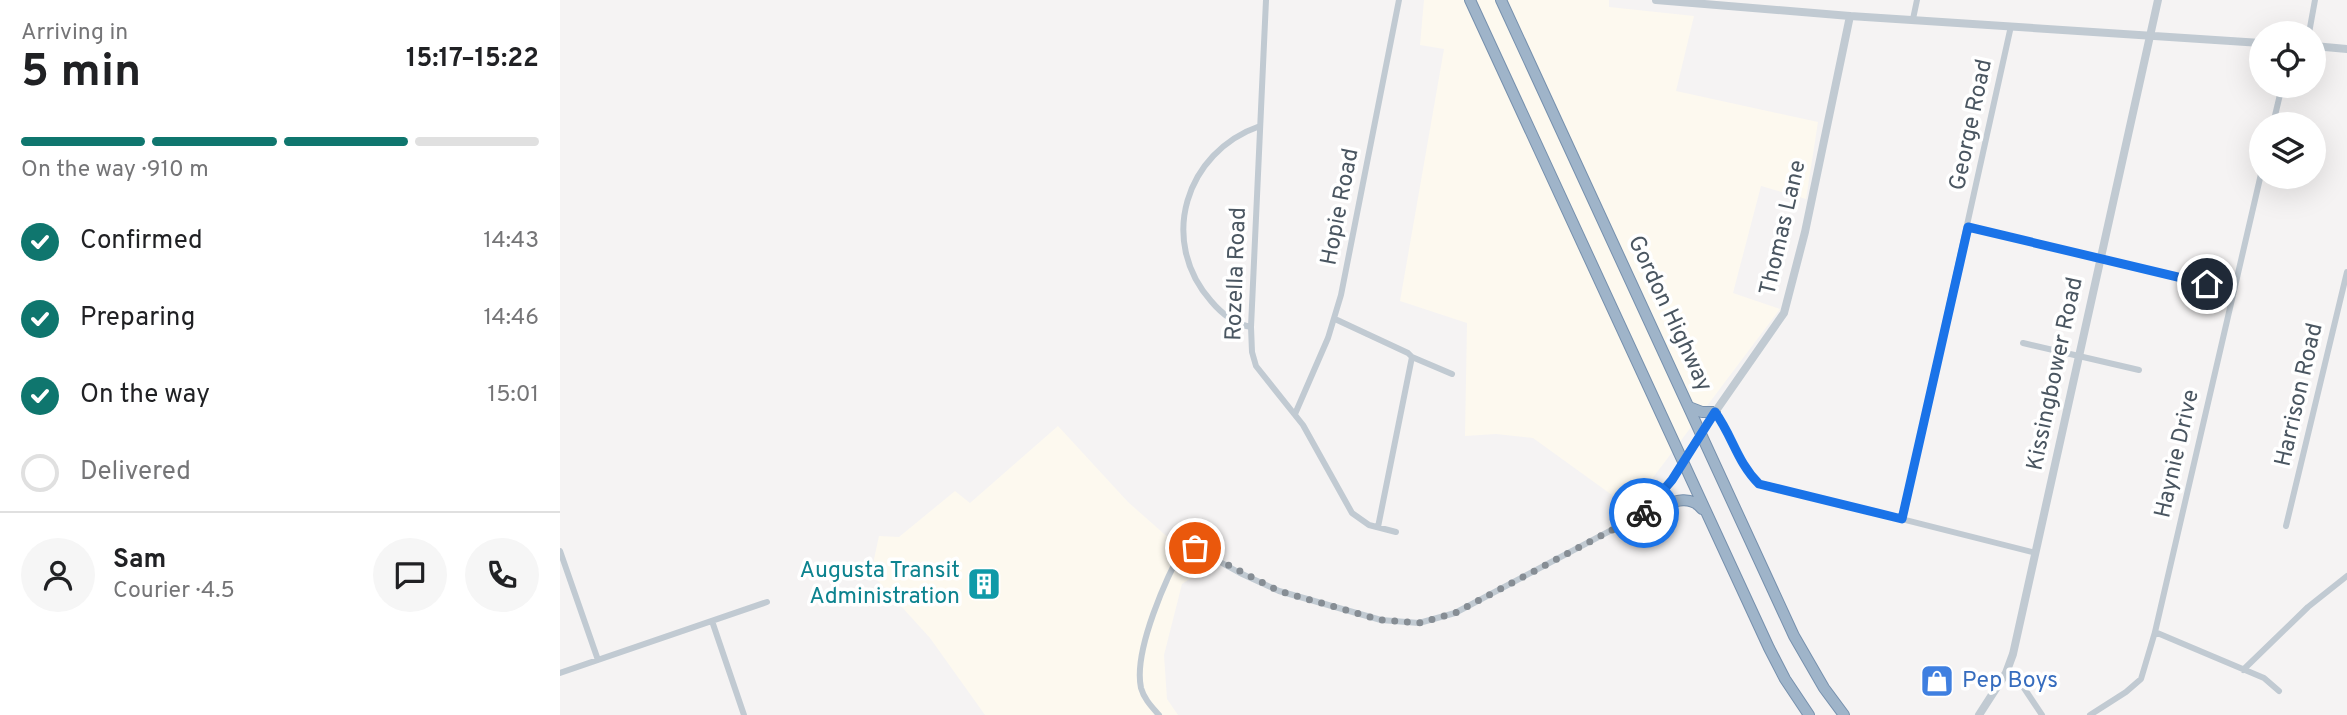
<!DOCTYPE html>
<meta charset="utf-8">
<style>
body{margin:0;font-family:Overpass,sans-serif;background:#f6f6f6;color:#202124;height:100vh;display:flex;flex-direction:column;font-size:26px;white-space:nowrap}
*{box-sizing:border-box;margin:0}
p{font-size:23px;color:#757577}
.icon{flex:none;width:38px;height:38px;fill:none;stroke:currentColor;stroke-width:2;stroke-linecap:round;stroke-linejoin:round}
.map{position:relative;flex:1;overflow:hidden}
.drawer{display:flex;flex-direction:column;background:#fff;width:560px}
.drawer>*{flex:none}
.tools{position:absolute;left:1689px;top:21px;display:grid;gap:14px}
.tools a{display:grid;place-items:center;width:77px;height:77px;border-radius:50%;background:#fff;box-shadow:0 7px 28px #0002;font-size:35px}
.pin{position:absolute;display:grid;place-items:center;width:60px;height:60px;color:#fff;margin:-30px;border:4px solid #fff;border-radius:50%;box-shadow:0 2px 7px #0007}
.courier{position:absolute;display:grid;place-items:center;width:70px;height:70px;margin:-35px;border:5px solid #1a73e8;border-radius:50%;background:#fff;color:#222;box-shadow:0 2px 9px #0007}
.headline em{font-style:normal;font-weight:700}
.headline div{display:flex;flex-direction:column-reverse}
.headline{display:flex;align-items:center;justify-content:space-between;height:119px;padding:0 21px}
h1{font-size:46px;font-weight:700;line-height:52px}
.bar{display:grid;grid-template-columns:repeat(4,1fr);gap:10px 7px;align-content:center;height:84px;padding:0 21px}
.bar i{height:9px;border-radius:5px;background:#e0e0e0}
.bar .on{background:#0f766e}
.bar p{grid-column:span 4}
.line{display:flex;align-items:center;gap:18px;padding:0 21px;border-top:2px solid #e0e0e0}
.line div{flex:1}
.round{display:grid;place-items:center;flex:none;width:74px;height:74px;border-radius:37px;background:#f6f6f6}
ol{padding:0 21px;list-style:none}
li{display:flex;align-items:center;gap:21px;height:77px}
li p{margin-inline-start:auto}
li .icon{padding:7px;border-radius:50%;background:#0f766e;color:#fff;stroke-width:4}
li:last-child{color:#757577}
li i{width:38px;height:38px;border:4px solid #e0e0e0;border-radius:50%}
main{display:flex;flex:1;min-height:0}
.map>svg:first-child{display:block}
.commercial{fill:#fdf9ef}
.lines{fill:none;stroke-linecap:round;stroke-linejoin:round}
.trunk-casing{stroke:#7690ad;stroke-width:12}
.minor{stroke:#c1cad2;stroke-width:6}
.tertiary{stroke:#c1cad2;stroke-width:8}
.trunk{stroke:#9fb4c9;stroke-width:10}
.done{stroke:#868d94;stroke-width:7;stroke-dasharray:0 12.6}
.route{stroke:#1a73e8;stroke-width:9}
.labels{text-anchor:middle;dominant-baseline:central;stroke-width:7;stroke-linejoin:round;paint-order:stroke}
.street-label{font-size:23px;fill:#4a5661;stroke:#fff}
.culture-label{font-size:23px;fill:#0d838f;stroke:#fff;text-anchor:end}
.shop-label{font-size:23px;fill:#366cbe;stroke:#fff;text-anchor:start}
</style>
<main>
<section class="drawer">
<div class="headline"><div><h1>5 min</h1><p>Arriving in</p></div><em>15:17–15:22</em></div>
<div class="bar"><i class="on"></i><i class="on"></i><i class="on"></i><i></i><p>On the way · 910 m</p></div>
<ol>
<li><svg class="icon" aria-label="check" viewBox="0 0 24 24"><path d="M5 12l5 5 9-10"/></svg>Confirmed<p>14:43</p></li>
<li><svg class="icon" aria-label="check" viewBox="0 0 24 24"><path d="M5 12l5 5 9-10"/></svg>Preparing<p>14:46</p></li>
<li><svg class="icon" aria-label="check" viewBox="0 0 24 24"><path d="M5 12l5 5 9-10"/></svg>On the way<p>15:01</p></li>
<li><i></i>Delivered</li>
</ol>
<div class="line" style="height:126px"><a class="round"><svg class="icon" aria-label="person" viewBox="0 0 24 24"><circle cx="12" cy="8" r="4"/><path d="M4 21q1-7 8-7t8 7"/></svg></a><div><b>Sam</b><p>Courier · 4.5</p></div><a class="round"><svg class="icon" aria-label="chat" viewBox="0 0 24 24"><path d="M4 5h16v11H9l-5 4z"/></svg></a><a class="round"><svg class="icon" aria-label="phone" viewBox="0 0 24 24"><path d="M5 4h4l2 5-3 2q2 4 5 5l2-3 5 2v4C11 20 4 13 5 4z"/></svg></a></div>
</section>
<div class="map">
<svg width="1787" height="715" viewBox="0 0 1787 715">
<rect width="100%" height="100%" fill="#f5f3f3"/>
<path class="commercial" d="M864 0H1049V7L1134 16 1116 91 1258 122 1246 199 1201 186 1173 293 1220 309 1070 508 973 438 936 434 905 436 907 323 840 301 884 49 860 45Z
M498 426 568 502 629 556 639 573 622 584 604 655 607 699 618 715H425L370 638 311 573 319 536 339 537 395 491 410 503Z"/>
<g class="lines">
<defs>
<path id="trunk" d="M910 0 1209 648 1225 679 1249 715
M941 0 1234 636 1264 688 1284 715
M1129 407 1142 412H1155
M1087 510C1105 506 1128 491 1142 509"/>
</defs>
<use href="#trunk" class="trunk-casing"/>
<path class="minor" d="M706 0 691 327 692 352 696 366 743 425 792 513 809 525 836 532
M1353 19 1357 0
M1749 33 1755 0
M1713 124 1722 86
M1408 227 1674 290
M775 319 848 353 852 357 818 527
M691 327C675 324 661 313 651 301 598 241 625 152 700 126
M1463 343 1579 370
M852 357 892 374
M1155 412C1173 437 1177 463 1199 483L1476 553
M735 414 768 338 781 295 839 0
M1342 519 1451 26
M1726 526 1787 272
M0 551 38 660
M152 621 184 715
M1595 632 1704 678 1719 691
M1683 670 1748 607 1787 576
M0 673 207 602
M1446 673 1462 685 1482 715
M599 715C592 707 584 699 581 688 573 651 607 575 626 543L680 573 719 591 821 620 859 623 895 613 1080 515 1112 480 1123 462
M1530 715 1566 692 1581 679 1595 632 1701 174"/>
<path class="tertiary" d="M1096 0 1290 16 1701 43
M1754 46 1787 49
M1123 462 1146 425 1224 313 1245 232 1290 16
M1419 715 1446 673 1453 654 1598 0"/>
<use href="#trunk" class="trunk"/>
</g>
<g class="lines">
<path class="done" d="M635 548 719 591 821 620 859 623 895 613 1084 513"/>
<path class="route" d="M1084 513 1112 480 1155 412C1173 437 1177 462 1199 484L1342 519 1408 227 1647 284"/>
</g>
<defs>
<symbol id="building-square" viewBox="-11 -11 22 22"><rect x="-9" y="-9" width="18" height="18" rx="4" fill="#0f9aa8" stroke="#fff"/><path d="M-4-6H4V6H1V3H-1V6H-4ZM-2.5-4.3h1.7v1.8h-1.7ZM.8-4.3h1.7v1.8H.8ZM-2.5-1h1.7V.8h-1.7ZM.8-1h1.7V.8H.8Z" fill="#fff"/></symbol>
<symbol id="shop-square" viewBox="-11 -11 22 22"><rect x="-9" y="-9" width="18" height="18" rx="4" fill="#3f7fe0" stroke="#fff"/><path d="M-5-2.5h2.3a2.7 3.5 0 0 1 5.4 0H5L5.5 6h-11ZM-1.5-2.5h3a1.5 2.3 0 0 0-3 0Z" fill="#fff"/></symbol>
</defs>
<g fill-rule="evenodd">
<use href="#building-square" x="405" y="565" width="38" height="38"/>
<use href="#shop-square" x="1358" y="662" width="38" height="38"/>
</g>
<g class="labels">
<g class="street-label">
<text transform="translate(1412 125) rotate(-78)">George Road</text>
<text transform="translate(781 207) rotate(-79)">Hopie Road</text>
<text transform="translate(1224 228) rotate(-77)">Thomas Lane</text>
<text transform="translate(677 274) rotate(-88)">Rozella Road</text>
<text transform="translate(1109 314) rotate(65)">Gordon Highway</text>
<text transform="translate(1496 374) rotate(-78)">Kissingbower Road</text>
<text transform="translate(1740 395) rotate(-77)">Harrison Road</text>
<text transform="translate(1618 454) rotate(-77)">Haynie Drive</text>
</g>
<g class="culture-label">
<text x="400" y="571">Augusta Transit<tspan x="400" dy="26">Administration</tspan></text>
</g>
<g class="shop-label">
<text x="1402" y="681">Pep Boys</text>
</g>
</g>
</svg>
<div class="tools">
<a><svg class="icon" aria-label="locate" viewBox="0 0 24 24"><circle cx="12" cy="12" r="6"/><path d="M12 2v4M12 18v4M2 12h4M18 12h4"/></svg></a>
<a><svg class="icon" aria-label="layers" viewBox="0 0 24 24"><path d="M12 4l9 5-9 5-9-5zM3 14l9 5 9-5"/></svg></a>
</div>
<div class="pin" style="left:635px;top:548px;background:#ea580c"><svg class="icon" aria-label="bag" viewBox="0 0 24 24"><path d="M5 8h14l-1 12H6zM9 8a3 3 0 0 1 6 0"/></svg></div>
<div class="pin" style="left:1647px;top:284px;background:#1f2937"><svg class="icon" aria-label="home" viewBox="0 0 24 24"><path d="M3 11l9-7 9 7M6 9v11h12V9"/></svg></div>
<div class="courier" style="left:1084px;top:513px"><svg class="icon" aria-label="bike" viewBox="0 0 24 24"><circle cx="6" cy="16" r="4"/><circle cx="18" cy="16" r="4"/><path d="M6 16l4-8h5l3 8M10 8l3 8H6M13 5h3"/></svg></div>
</div>
</main>
